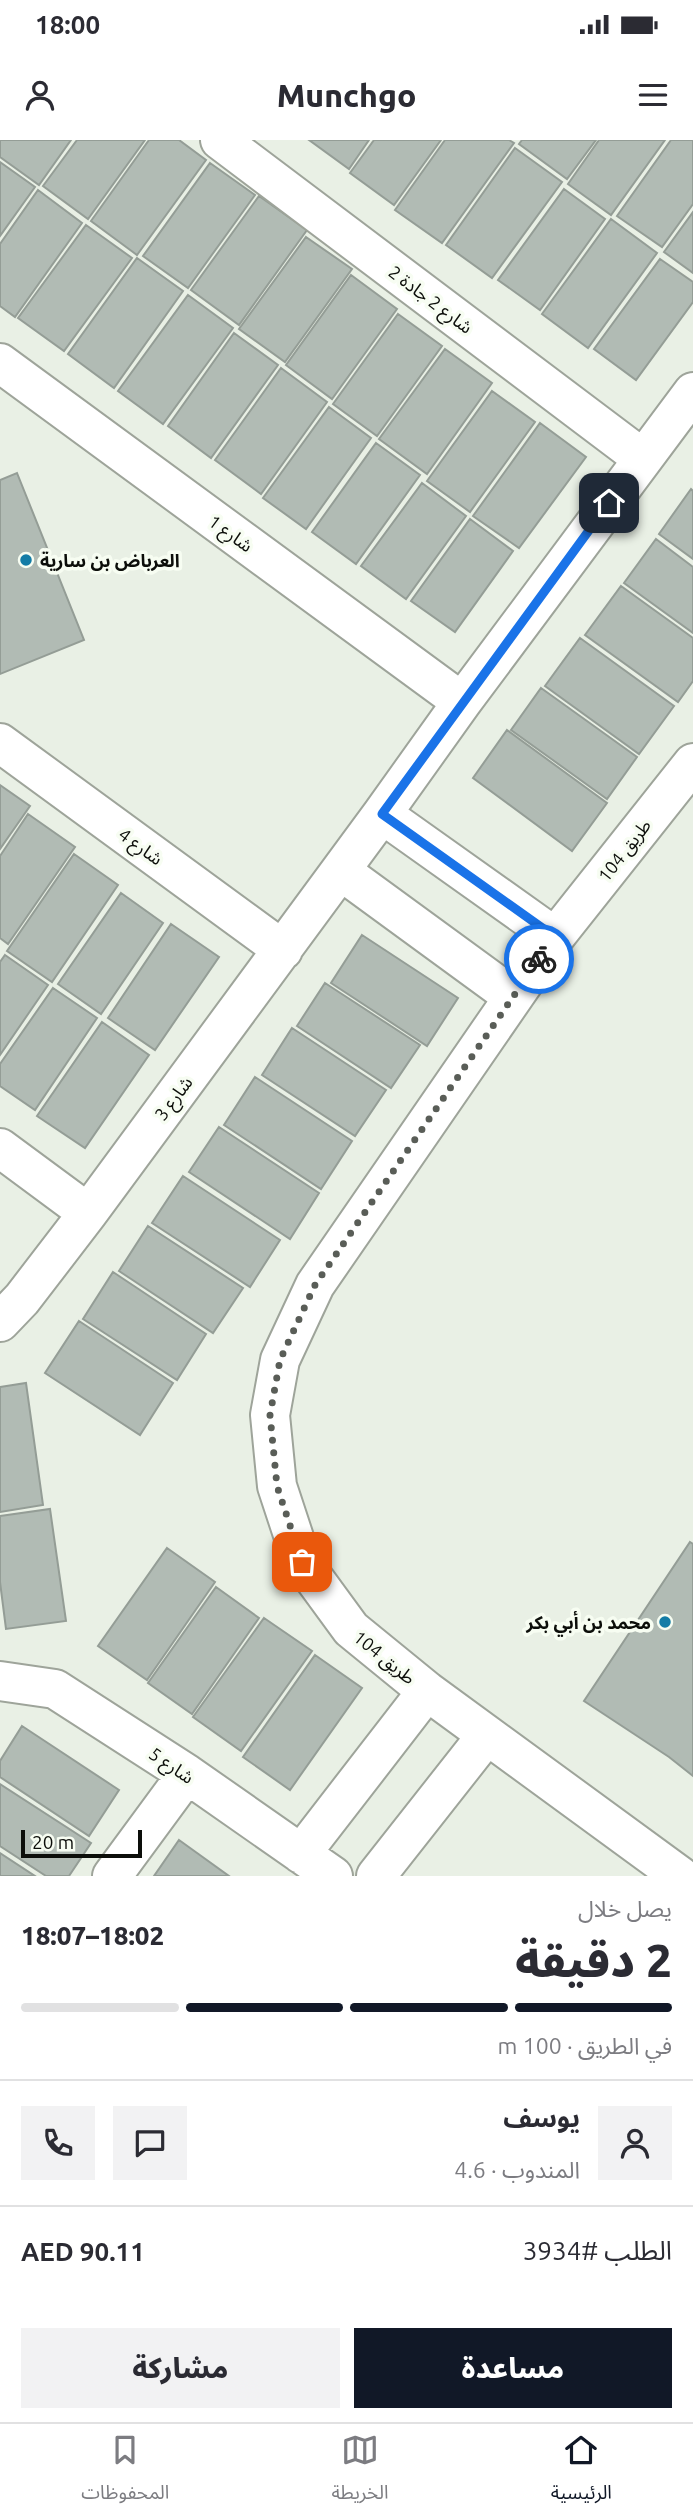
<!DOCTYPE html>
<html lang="ar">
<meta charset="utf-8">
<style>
body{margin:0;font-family:Ubuntu,"Noto Sans Arabic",sans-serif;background:#f2f2f3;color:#2b2b33;direction:rtl;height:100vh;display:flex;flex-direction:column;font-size:26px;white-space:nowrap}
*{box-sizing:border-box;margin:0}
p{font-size:23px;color:#7c7c81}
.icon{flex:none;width:38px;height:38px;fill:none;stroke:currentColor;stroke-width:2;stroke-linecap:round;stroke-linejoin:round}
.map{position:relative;height:1736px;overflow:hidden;direction:ltr}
.panel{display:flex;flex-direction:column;background:#fff;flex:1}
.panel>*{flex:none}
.scale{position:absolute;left:21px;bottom:18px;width:121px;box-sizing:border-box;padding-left:7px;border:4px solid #0c0e0a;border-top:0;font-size:19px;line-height:24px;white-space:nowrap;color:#0c0e0a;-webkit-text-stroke:5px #f7fdf2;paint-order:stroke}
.pin{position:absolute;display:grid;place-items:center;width:60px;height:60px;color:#fff;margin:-30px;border-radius:14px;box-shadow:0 4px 10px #0006}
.courier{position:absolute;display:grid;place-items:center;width:70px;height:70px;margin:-35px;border:5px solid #1a73e8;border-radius:50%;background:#fff;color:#222;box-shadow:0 2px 9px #0007}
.summary em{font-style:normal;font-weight:800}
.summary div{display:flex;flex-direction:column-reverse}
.summary{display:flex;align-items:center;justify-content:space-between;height:119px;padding:0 21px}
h1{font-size:46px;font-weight:800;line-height:52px}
.bar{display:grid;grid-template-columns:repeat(4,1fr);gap:10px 7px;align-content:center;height:84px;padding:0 21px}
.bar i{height:9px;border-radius:5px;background:#e1e1e2}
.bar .current{background:#111827}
.bar p{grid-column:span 4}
.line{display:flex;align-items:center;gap:18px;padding:0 21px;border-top:2px solid #e1e1e2}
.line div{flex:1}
.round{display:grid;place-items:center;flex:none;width:74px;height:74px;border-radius:0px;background:#f2f2f3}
.button{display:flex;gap:14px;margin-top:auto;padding:14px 21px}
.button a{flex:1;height:80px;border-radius:0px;background:#111827;color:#fff;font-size:28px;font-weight:800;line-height:80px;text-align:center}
.button a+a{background:#f2f2f3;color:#2b2b33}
.status{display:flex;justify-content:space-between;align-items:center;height:49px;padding:0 35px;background:#fff;direction:ltr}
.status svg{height:19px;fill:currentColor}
header{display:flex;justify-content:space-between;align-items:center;height:91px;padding:0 21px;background:#fff;font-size:32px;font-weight:800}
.tabs{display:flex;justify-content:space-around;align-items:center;height:98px;border-top:2px solid #e1e1e2;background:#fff;font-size:19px;color:#7c7c81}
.tabs a{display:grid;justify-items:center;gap:4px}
.tabs .current{color:#111827}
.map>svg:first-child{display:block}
.building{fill:#b1bbb4;stroke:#949d96;stroke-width:2}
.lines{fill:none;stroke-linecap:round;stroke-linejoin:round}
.street-casing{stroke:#9ea49a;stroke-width:42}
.street{stroke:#fff;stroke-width:38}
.done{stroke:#595d57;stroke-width:7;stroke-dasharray:0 12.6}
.route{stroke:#1a73e8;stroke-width:9}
.poi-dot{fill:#137ca6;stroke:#f7fdf2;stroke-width:2.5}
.labels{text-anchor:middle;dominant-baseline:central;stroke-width:7;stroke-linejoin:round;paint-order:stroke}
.street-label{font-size:18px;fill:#0c0e0a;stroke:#f7fdf2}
.poi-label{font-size:18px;font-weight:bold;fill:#0c0e0a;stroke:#f7fdf2;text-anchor:start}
</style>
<div class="status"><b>18:00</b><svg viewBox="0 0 49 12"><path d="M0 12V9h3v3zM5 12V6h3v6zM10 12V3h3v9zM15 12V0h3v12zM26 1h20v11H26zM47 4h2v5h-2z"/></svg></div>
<header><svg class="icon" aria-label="menu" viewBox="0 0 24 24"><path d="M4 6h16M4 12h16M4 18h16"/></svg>Munchgo<svg class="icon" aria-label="person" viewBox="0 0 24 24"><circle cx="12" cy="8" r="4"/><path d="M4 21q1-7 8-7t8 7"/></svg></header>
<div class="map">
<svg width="693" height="1736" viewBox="0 0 693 1736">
<rect width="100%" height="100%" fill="#e9f0e5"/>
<path class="building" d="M0 0H71L39 45 0 17Z
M77 0H145L88 79 43 46Z
M149 0H179L206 20 137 115 91 81Z
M309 0H369L349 29Z
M374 0H441L394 65 350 33Z
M445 0H509L514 3 442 103 395 70Z
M522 0H596L567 39 519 4Z
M599 0H665L611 75 568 44Z
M671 0H693V64L662 107 617 76Z
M515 8 562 42 492 138 446 105Z
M0 22 35 47 0 96Z
M210 23 255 55 188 148 143 116Z
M564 49 605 79 540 170 498 140Z
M38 50 82 83 15 177 0 166V104Z
M259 56 307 90 239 185 191 150Z
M693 72V133L664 112Z
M611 79 657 113 588 208 542 174Z
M86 85 132 118 64 211 18 178Z
M306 97 352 129 285 222 239 189Z
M137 118 183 151 114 248 68 214Z
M660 119 693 142V162L636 240 594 209Z
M351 135 397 169 332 259 286 225Z
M188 155 233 188 163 284 118 251Z
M398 174 442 206 377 296 333 264Z
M234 193 278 225 211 318 168 286Z
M445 209 492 243 427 334 379 299Z
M281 228 327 262 261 354 215 320Z
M492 251 535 282 470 372 427 341Z
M329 267 371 298 306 389 263 358Z
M540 283 586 317 519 408 473 376Z
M376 303 420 335 356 424 312 392Z
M17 333 84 500 0 534V340Z
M422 343 466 376 406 459 361 426Z
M691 349 693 351V419L659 394Z
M470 379 513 411 455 492 411 461Z
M656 399 693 427V493L624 443Z
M621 446 693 498V541L678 562 585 495Z
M580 498 674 566 639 614 545 546Z
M541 548 637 617 607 659 511 590Z
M507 590 607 663 572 711 473 638Z
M0 645 30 666 0 709Z
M28 674 75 707 8 804 0 798V716Z
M74 714 118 745 52 842 7 811Z
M121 753 163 783 101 874 58 844Z
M171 784 219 817 155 910 108 878Z
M362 795 458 858 427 906 331 843Z
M5 815 48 845 0 915V822Z
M325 843 420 905 391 948 297 886Z
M53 848 97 878 35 970 0 946V924Z
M102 882 149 915 85 1008 37 976Z
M292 888 386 950 355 996 262 935Z
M255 937 352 1001 321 1049 224 985Z
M219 987 319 1053 290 1099 189 1032Z
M183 1036 280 1100 250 1147 152 1083Z
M148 1086 243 1148 213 1193 119 1131Z
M113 1132 206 1194 177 1240 83 1179Z
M79 1181 173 1243 140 1295 45 1233Z
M26 1243 43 1365 0 1372V1247Z
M50 1369 66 1481 6 1489 0 1442V1376Z
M690 1402 693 1404V1636L669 1617 584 1561Z
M167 1408 215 1442 147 1540 98 1506Z
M216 1447 259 1478 192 1574 148 1543Z
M264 1478 312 1511 241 1611 193 1577Z
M315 1515 362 1548 290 1650 243 1617Z
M22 1586 119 1650 89 1696 0 1637V1621Z
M0 1644 91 1703 69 1736H46L0 1706Z
M179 1700 229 1736H154Z
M0 1713 35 1736H0Z"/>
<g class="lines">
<defs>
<path id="street" d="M220 0 642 318
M0 223 462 562
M0 603 283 810
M382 674 555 797
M341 731 512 856
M0 1008 88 1073
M0 1182 22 1159 88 1073 382 674 462 562 693 252
M0 1541 55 1549 187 1634 333 1736
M301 1714 427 1551
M112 1736 187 1634
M376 1736 487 1595
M680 1736 427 1551 351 1489 302 1422 277 1346 270 1275 280 1220 315 1145 555 797 693 623"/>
</defs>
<use href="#street" class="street-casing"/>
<use href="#street" class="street"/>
</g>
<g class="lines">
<path class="done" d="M302 1422 277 1346 270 1275 280 1220 315 1145 539 819"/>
<path class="route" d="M539 819 555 797 382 674 609 363"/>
</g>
<g class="poi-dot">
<circle cx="26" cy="420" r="7"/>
<circle cx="665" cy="1482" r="7"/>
</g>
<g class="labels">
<g class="street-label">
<text transform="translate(431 159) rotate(37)">شارع 2 جادة 2</text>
<text transform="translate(231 393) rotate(36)">شارع 1</text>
<text transform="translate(141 706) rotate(36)">شارع 4</text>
<text transform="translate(624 710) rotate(-52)">طريق 104</text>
<text transform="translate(173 958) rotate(-53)">شارع 3</text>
<text transform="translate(385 1517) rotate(39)">طريق 104</text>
<text transform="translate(172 1625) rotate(34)">شارع 5</text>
</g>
<g class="poi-label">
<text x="40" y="420">العرباض بن سارية</text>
<text x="651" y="1482" text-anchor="end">محمد بن أبي بكر</text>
</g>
</g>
</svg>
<div class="scale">20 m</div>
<div class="pin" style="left:302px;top:1422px;background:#ea580c"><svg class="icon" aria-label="bag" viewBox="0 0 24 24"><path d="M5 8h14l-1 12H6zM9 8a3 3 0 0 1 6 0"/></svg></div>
<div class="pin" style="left:609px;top:363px;background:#1f2937"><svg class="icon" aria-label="home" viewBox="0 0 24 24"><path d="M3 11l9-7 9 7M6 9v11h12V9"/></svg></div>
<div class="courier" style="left:539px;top:819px"><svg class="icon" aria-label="bike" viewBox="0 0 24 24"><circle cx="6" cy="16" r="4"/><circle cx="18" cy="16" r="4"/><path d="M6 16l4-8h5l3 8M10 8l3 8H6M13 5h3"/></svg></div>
</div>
<section class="panel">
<div class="summary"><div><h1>2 دقيقة</h1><p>يصل خلال</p></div><em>18:02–18:07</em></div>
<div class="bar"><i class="current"></i><i class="current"></i><i class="current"></i><i></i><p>في الطريق · 100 m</p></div>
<div class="line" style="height:126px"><a class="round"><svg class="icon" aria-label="person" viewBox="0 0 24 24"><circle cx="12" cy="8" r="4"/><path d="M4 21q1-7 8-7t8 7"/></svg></a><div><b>يوسف</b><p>المندوب · 4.6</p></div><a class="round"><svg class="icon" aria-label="chat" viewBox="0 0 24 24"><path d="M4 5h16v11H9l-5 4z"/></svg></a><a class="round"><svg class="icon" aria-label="phone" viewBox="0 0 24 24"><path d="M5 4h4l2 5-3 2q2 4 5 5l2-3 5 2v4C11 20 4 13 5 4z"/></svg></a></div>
<div class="line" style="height:91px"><div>الطلب #3934</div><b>AED 90.11</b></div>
<div class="button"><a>مساعدة</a><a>مشاركة</a></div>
</section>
<nav class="tabs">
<a class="current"><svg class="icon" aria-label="home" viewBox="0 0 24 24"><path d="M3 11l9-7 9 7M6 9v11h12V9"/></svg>الرئيسية</a>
<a><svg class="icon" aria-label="map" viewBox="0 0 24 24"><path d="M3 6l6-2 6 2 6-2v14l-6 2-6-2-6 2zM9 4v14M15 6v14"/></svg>الخريطة</a>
<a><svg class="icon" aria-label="saved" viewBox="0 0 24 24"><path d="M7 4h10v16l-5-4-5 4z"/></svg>المحفوظات</a>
</nav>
